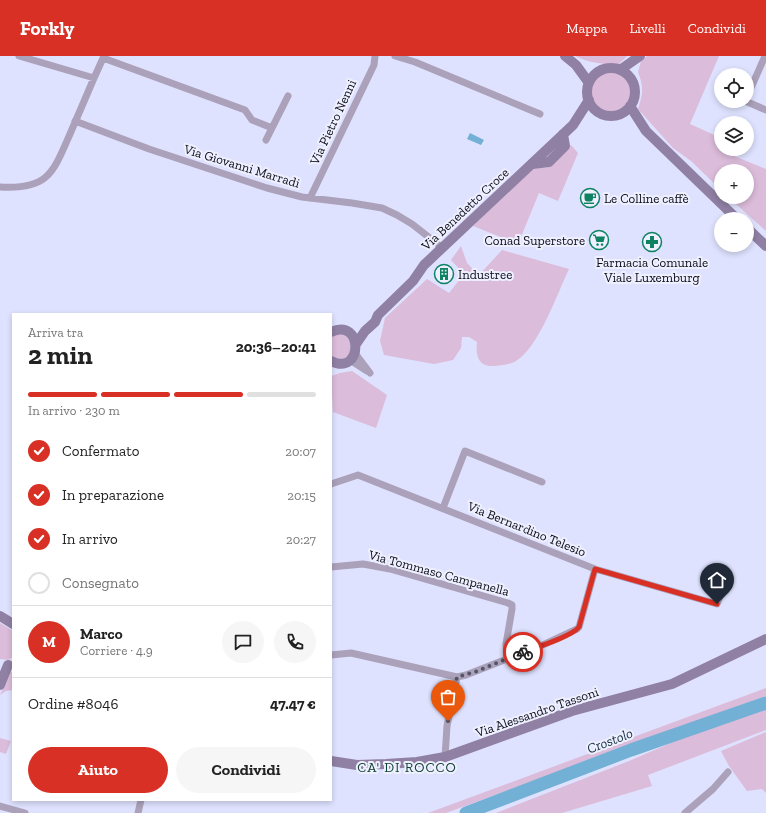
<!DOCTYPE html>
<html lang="it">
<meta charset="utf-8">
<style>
body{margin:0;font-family:"Zilla Slab",serif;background:#f6f6f6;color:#222;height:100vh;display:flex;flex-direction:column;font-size:15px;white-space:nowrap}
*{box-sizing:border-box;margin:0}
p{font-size:13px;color:#767676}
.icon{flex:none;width:22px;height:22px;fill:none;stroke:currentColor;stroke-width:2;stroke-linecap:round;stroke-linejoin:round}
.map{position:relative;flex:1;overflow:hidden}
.drawer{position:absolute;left:12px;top:257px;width:320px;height:488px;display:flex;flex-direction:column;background:#fff;border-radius:0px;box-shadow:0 2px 6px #0003}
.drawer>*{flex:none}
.controls{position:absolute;left:714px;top:12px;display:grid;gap:8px}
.controls a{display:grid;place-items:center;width:40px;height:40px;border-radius:50%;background:#fff;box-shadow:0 2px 6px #0003;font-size:20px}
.pin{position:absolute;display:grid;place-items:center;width:34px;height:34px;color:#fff;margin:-41px -17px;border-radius:50% 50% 50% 0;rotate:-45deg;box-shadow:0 0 4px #0007}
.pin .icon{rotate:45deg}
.courier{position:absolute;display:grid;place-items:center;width:40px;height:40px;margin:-20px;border:3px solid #d93025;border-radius:50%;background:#fff;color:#222;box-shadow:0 1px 5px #0007}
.head em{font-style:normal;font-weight:700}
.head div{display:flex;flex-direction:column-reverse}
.head{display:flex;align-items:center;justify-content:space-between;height:68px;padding:0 16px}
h1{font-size:26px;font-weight:700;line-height:30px}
.bar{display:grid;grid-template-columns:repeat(4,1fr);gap:6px 4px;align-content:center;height:48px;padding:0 16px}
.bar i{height:5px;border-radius:3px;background:#e0e0e0}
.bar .selected{background:#d93025}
.bar p{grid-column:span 4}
.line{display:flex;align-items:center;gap:10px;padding:0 16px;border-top:1px solid #e0e0e0}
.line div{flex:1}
.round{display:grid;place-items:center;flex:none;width:42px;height:42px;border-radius:21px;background:#f6f6f6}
ol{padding:0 16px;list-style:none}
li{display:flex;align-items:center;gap:12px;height:44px}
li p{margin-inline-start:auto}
li .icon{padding:4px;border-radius:50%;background:#d93025;color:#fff;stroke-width:4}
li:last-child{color:#767676}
li i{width:22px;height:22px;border:2px solid #e0e0e0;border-radius:50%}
.button{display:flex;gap:8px;margin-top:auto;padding:8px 16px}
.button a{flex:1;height:46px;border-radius:24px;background:#d93025;color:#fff;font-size:16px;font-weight:700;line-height:46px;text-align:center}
.button a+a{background:#f6f6f6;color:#222}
header{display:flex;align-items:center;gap:24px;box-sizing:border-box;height:56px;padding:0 20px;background:#d93025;color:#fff}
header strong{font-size:19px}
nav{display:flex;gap:22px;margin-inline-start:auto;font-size:14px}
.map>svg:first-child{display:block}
.green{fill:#dbbcda}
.water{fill:#72b0d5}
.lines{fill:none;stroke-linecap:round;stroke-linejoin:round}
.river{stroke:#72b0d5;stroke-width:13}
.street{stroke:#aba1ba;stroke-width:7}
.secondary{stroke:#9080a4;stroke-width:10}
.done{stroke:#555668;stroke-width:4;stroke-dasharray:0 7.2}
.route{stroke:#d93025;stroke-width:5}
.labels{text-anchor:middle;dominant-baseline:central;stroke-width:4;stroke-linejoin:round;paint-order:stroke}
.street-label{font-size:13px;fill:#0b0b17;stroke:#eff0ff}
.poi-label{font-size:13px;fill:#0b0b17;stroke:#eff0ff;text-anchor:start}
.water-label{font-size:14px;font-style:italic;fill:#143141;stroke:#eff0ff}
.neighbourhood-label{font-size:14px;letter-spacing:1px;fill:#0f4131;stroke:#eff0ff}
</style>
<header>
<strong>Forkly</strong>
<nav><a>Mappa</a><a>Livelli</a><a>Condividi</a></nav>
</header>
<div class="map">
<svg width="766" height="757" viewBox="0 0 766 757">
<rect width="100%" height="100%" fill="#dfe2fe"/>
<path class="green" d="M575 0H627L618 9C603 8 589 7 575 0Z
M647 0H719L690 68 721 82V93H737L734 100 766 113V175L728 141H747V115H721V134L691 105 673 92 638 53C643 38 644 31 638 16L641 5Z
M591 36a20 20 0 1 1 40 0a20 20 0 1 1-40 0Z
M571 89 578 97 558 145 539 137 518 188 473 170 496 147 533 113 549 111Z
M461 190 467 207 479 219 502 194 569 213C557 238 539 291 516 305 509 309 497 310 489 310 476 308 476 295 477 286L469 281H462L461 292 453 304 434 308 384 299 380 285 385 262 427 223 449 237 464 218 451 204Z
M337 278 346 279 351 286 350 298 343 303 331 301V280Z
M352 315 387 339 376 372 333 356 331 320 340 317Z
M0 567 13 575V601L8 604 0 603Z
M10 615 13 617V634L6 635 0 639Z
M766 632V640L446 757H428Z
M766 650V674L648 719 652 730 562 757H496L629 705 687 680Z
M766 676V737L762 733 747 735 729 710 721 695Z
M0 682 11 685 6 698 0 696Z"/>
<path class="water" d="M470 77 484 84 481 89 467 83Z"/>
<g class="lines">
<path class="river" d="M466 757 631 694 766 647"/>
<path class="street" d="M19 0 94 22 104 0
M395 0 415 6 540 58
M103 2 245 54 252 64 272 72
M747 41 765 0
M745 45 766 54
M75 65 149 93 267 132 302 141 352 147 382 152 397 159 412 168 440 190 442 193
M266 84 288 40
M0 131C48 134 53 117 70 78 78 59 86 41 94 22
M310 142 374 9 375 0
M355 297 370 317
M350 304 367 315
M331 428 358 419 595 513 717 548 726 525
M443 452 465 395 542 426
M331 511 363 508 390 513 508 547 512 549V553L506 588 507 602
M331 599 351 597 457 621 466 619 545 588 577 573 579 571 595 513
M445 701 447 670 457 621
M0 750 25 757
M138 757 141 744
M685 757 713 733 728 716"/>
<path class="secondary" d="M565 0 576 9 589 27
M587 36a24 24 0 1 1 48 0a24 24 0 1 1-48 0Z
M620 14 640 0
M630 50 646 75 737 163
M533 108 549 106 565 90 563 78
M747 172 766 190
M331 276C364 261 363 321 331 305
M356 288 365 275 375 266 378 259 413 225 424 209 573 69 589 44
M0 560 13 568
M0 629 8 609
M331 705 357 709 386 708 417 706 445 701 572 655 672 628 766 583"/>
</g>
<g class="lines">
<path class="done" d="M448 665 457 621 475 616 523 596"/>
<path class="route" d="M523 596C537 591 571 581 579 571L595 513 717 548"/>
</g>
<defs>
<symbol id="cafe-ring" viewBox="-11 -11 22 22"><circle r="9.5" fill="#eff0ff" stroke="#0e8362" stroke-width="1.5"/><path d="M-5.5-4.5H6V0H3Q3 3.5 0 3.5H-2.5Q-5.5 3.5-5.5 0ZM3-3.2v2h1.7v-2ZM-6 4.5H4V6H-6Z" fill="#0e8362"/></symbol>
<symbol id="supermarket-ring" viewBox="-11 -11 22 22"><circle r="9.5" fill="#eff0ff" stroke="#0e8362" stroke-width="1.5"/><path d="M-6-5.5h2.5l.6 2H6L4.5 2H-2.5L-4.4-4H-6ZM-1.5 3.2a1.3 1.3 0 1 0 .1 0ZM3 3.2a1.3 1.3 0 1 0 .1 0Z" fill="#0e8362"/></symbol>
<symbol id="pharmacy-ring" viewBox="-11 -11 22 22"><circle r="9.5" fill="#eff0ff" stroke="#0e8362" stroke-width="1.5"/><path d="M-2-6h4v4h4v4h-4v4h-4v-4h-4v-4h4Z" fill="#0e8362"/></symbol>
<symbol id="building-ring" viewBox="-11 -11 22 22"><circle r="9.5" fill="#eff0ff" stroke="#0e8362" stroke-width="1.5"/><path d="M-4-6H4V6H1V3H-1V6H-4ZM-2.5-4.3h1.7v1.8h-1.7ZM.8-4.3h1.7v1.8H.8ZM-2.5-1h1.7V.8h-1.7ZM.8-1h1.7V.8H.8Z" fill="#0e8362"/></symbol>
</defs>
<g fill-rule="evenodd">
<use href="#cafe-ring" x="579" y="131" width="22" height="22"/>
<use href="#supermarket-ring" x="588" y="173" width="22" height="22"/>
<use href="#pharmacy-ring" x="641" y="175" width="22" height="22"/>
<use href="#building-ring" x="433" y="207" width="22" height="22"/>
</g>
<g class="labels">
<g class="street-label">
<text transform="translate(333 66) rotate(-65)">Via Pietro Nenni</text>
<text transform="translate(242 110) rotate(17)">Via Giovanni Marradi</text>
<text transform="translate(465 153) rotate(-43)">Via Benedetto Croce</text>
<text transform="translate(527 473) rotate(22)">Via Bernardino Telesio</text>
<text transform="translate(439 517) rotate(15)">Via Tommaso Campanella</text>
<text transform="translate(537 656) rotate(-19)">Via Alessandro Tassoni</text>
</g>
<g class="poi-label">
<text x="604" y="142">Le Colline caffè</text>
<text x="585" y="184" text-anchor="end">Conad Superstore</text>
<text x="652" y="206" text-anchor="middle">Farmacia Comunale<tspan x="652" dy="15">Viale Luxemburg</tspan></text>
<text x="458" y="218">Industree</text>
</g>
<g class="water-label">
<text transform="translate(610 685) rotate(-21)">Crostolo</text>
</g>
<g class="neighbourhood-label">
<text x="407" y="711">CA' DI ROCCO</text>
</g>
</g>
</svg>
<div class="controls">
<a><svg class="icon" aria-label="locate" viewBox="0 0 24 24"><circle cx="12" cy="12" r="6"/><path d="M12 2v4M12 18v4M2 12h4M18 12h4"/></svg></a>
<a><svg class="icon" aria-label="layers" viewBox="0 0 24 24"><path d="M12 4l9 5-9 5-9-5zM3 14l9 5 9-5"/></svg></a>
<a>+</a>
<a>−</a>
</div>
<div class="pin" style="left:448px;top:665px;background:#ea580c"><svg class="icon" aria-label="bag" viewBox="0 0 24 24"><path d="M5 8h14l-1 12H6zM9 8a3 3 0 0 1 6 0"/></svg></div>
<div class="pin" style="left:717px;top:548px;background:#1f2937"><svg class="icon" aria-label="home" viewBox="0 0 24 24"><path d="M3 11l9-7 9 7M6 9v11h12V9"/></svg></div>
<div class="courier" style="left:523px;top:596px"><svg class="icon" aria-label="bike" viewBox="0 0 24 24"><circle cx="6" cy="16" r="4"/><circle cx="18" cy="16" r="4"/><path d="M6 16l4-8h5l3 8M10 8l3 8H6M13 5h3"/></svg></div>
<section class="drawer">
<div class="head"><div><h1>2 min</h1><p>Arriva tra</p></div><em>20:36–20:41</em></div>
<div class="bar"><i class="selected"></i><i class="selected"></i><i class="selected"></i><i></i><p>In arrivo · 230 m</p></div>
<ol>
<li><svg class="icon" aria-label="check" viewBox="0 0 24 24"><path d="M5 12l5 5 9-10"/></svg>Confermato<p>20:07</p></li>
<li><svg class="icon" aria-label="check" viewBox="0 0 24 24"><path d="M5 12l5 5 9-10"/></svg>In preparazione<p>20:15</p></li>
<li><svg class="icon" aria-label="check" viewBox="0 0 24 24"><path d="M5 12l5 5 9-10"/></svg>In arrivo<p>20:27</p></li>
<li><i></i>Consegnato</li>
</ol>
<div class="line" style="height:72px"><b class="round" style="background:#d93025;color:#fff">M</b><div><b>Marco</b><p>Corriere · 4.9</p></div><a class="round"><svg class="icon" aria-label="chat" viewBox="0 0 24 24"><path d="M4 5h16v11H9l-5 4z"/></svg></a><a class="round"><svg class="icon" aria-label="phone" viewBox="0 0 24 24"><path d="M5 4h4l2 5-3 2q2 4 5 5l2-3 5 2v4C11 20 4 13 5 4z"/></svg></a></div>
<div class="line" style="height:52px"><div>Ordine #8046</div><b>47.47 €</b></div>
<div class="button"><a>Aiuto</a><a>Condividi</a></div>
</section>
</div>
